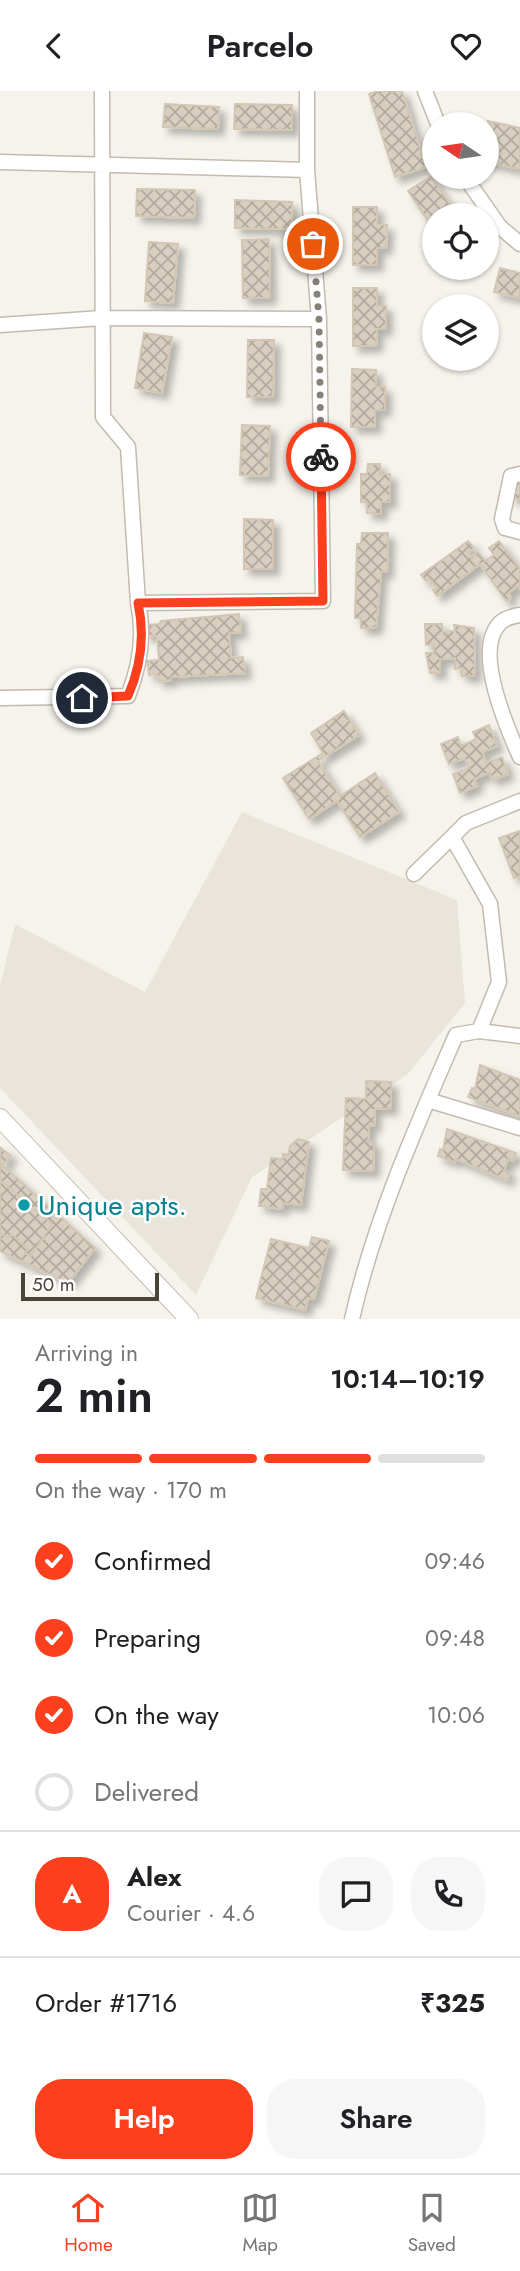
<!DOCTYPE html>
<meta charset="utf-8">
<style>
body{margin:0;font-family:Jost,sans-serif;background:#f6f6f6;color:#202124;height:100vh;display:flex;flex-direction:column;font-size:26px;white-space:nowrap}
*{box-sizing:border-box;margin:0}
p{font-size:23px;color:#757577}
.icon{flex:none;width:38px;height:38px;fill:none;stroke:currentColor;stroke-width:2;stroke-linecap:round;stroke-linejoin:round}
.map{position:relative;height:1228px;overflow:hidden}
.side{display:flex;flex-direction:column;background:#fff;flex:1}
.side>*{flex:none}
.needle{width:46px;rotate:283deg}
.fabs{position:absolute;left:422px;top:21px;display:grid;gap:14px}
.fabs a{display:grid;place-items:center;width:77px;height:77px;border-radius:50%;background:#fff;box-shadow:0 2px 5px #0004;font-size:35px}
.scale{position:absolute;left:21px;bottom:18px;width:138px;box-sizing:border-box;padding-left:7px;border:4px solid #4b4439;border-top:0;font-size:19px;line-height:24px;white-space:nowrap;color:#4b4439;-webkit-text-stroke:5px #fff;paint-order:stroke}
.pin{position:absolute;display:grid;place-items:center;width:60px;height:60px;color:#fff;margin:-30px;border:4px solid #fff;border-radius:50%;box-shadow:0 2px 7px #0007}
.courier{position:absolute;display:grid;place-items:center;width:70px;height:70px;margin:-35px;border:5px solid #fc3f1d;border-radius:50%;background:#fff;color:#222;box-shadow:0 2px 9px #0007}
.head em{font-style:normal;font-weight:600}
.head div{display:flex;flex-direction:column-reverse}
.head{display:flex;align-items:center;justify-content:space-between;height:119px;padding:0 35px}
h1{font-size:46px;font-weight:600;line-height:52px}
.bar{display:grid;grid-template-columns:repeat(4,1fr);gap:10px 7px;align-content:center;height:84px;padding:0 35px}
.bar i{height:9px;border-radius:5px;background:#e0e0e0}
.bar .on{background:#fc3f1d}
.bar p{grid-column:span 4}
.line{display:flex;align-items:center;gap:18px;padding:0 35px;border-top:2px solid #e0e0e0}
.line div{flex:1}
.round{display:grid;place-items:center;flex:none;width:74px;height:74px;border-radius:28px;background:#f6f6f6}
ol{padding:0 35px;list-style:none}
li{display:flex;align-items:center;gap:21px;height:77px}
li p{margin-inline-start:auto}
li .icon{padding:7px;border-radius:50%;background:#fc3f1d;color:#fff;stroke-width:4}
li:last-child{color:#757577}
li i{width:38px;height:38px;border:4px solid #e0e0e0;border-radius:50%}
.button{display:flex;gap:14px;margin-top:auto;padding:14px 35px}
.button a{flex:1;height:80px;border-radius:28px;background:#fc3f1d;color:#fff;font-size:28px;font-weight:600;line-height:80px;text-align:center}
.button a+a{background:#f6f6f6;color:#202124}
header{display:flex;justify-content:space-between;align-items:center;height:91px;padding:0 35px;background:#fff;font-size:32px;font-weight:600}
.tabs{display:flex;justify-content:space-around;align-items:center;height:98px;border-top:2px solid #e0e0e0;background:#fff;font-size:19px;color:#757577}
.tabs a{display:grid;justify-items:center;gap:4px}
.tabs .on{color:#fc3f1d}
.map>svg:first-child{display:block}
.residential{fill:#eae5da}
.building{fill:url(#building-cross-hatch);stroke:#d3c7b4;stroke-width:2;filter:url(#shadow)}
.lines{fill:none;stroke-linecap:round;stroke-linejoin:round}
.minor-casing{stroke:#c2bbae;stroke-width:17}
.tertiary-casing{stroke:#c2bbae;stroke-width:20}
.minor{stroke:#fff;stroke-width:14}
.tertiary{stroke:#fff;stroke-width:18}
.done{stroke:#878178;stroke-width:7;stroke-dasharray:0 12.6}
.route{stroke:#fc3f1d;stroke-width:9}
.culture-dot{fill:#0f9aa8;stroke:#fff;stroke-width:2.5}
.labels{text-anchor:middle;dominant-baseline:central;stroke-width:5;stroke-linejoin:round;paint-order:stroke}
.culture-label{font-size:28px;fill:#0d838f;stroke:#fff;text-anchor:start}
</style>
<header><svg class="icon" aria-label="back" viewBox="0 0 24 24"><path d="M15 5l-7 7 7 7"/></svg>Parcelo<svg class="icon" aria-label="heart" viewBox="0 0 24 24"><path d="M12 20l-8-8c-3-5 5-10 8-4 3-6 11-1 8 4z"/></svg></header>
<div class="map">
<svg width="520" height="1228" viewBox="0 0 520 1228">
<defs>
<pattern id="building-cross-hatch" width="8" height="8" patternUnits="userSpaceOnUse" patternTransform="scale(1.75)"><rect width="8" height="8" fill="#d8cfc1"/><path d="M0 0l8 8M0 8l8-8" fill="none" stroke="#b1aa9e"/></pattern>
<filter id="shadow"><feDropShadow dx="6" dy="6" stdDeviation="3.5" flood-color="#0004"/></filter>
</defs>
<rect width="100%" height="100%" fill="#f6f3ec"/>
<path class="residential" d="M242 721 457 809 465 912 408 983 252 1086 196 1204 0 997V894L15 833 145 901Z"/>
<path class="building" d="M378 0H402L426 76 395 86 369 3Z
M165 13 219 16 218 38 163 36Z
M235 13 292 14V39L234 38Z
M488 30 520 37V78L486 71Z
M431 85 457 124H434V139L408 100Z
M137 98 195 99 194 127 136 125Z
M235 109 292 111V138L235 137Z
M353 116H377V134H387L386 157H377V174H353Z
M269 148 270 207H243L242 149Z
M149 151 178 153 173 212 145 210Z
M500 177 520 182V207L494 201Z
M353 197H377V215H386V238H377L376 255H353Z
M144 242 172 246 162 302 135 297Z
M248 249H274L273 306H247Z
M352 278 376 279V296H385V319H375V336H351Z
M242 334 270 335 268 385 240 384Z
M368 373H380V383H390V411H381V423L367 422V411H361V383H367Z
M514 386 520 387V408L510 406Z
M244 428 273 429V478H244Z
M362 442H388L387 481H381L376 537H361V527H355L357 453H361Z
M468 450 474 457 468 462 471 466 478 461 485 470 494 464 489 457 499 450 520 478V498L518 495 508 502 511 507 506 510 480 473 437 505 433 499 437 497 430 488 426 490 421 484Z
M239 523 241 541 229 542 231 567 243 566 245 582 171 586V589L159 590 157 583 149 584 147 570 159 569 157 545 145 544 144 534 159 533 161 530Z
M425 533H442L443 541 455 540 454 534 474 537 475 585H462V577L455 578V567L440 568V582H430L426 562H434V553L426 554Z
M344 620 359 644 318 670 340 705 375 682 399 721 360 746 337 710 309 728 283 687 323 662 311 642Z
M489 634 497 655 482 661 486 672 502 666 508 683 492 689 490 681 474 688 477 695 460 702 453 683 469 677 465 667 449 673 441 653 458 646 461 655 476 648 473 641Z
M520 740V785L514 787 499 747Z
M480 974 520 989V1025L468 1006 472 997 475 998Z
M366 990 391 991V1018L375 1017 374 1035H369L368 1051 374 1052 373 1080 343 1079 346 1007 366 1008Z
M447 1038 516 1062 513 1070 508 1068 504 1080 510 1082 507 1089 456 1068 455 1071 438 1065 440 1058 443 1059Z
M298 1048 309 1051 301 1114 283 1112 282 1118 259 1115 261 1098H267L271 1067 283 1068V1063L288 1064 290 1055Z
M0 1056 11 1065 0 1078Z
M0 1072 95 1157 68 1192 0 1160Z
M0 1089 52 1133 31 1165 25 1162 28 1157 11 1143 7 1147 0 1141Z
M312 1146 329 1150 314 1208 308 1207 305 1219 256 1207 271 1148 309 1157Z"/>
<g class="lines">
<defs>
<path id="minor" d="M102 0 103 326 128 356 138 512
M425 0 438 33
M0 71 307 79
M465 86 500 136 520 153
M0 234 102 227 319 228
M520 383 511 385 502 428 505 437 520 441
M520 524C514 525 505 527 500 532 473 559 507 637 520 666
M0 607 128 605C140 575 145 544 138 512L323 510 319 228 307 79V0
M414 783 452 746
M479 940 520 945
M428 1009 520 1037
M352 1228C374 1130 416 1036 456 944L479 940 499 891 490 813 452 746 466 732 520 710"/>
<path id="tertiary" d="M0 1027 189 1228"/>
</defs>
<use href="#minor" class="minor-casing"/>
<use href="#tertiary" class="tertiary-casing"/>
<use href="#minor" class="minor"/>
<use href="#tertiary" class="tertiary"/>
</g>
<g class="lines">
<path class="done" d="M313 153 319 228 321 366"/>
<path class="route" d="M82 607 128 605C141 575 145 544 138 512L323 510 321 366"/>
</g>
<circle class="culture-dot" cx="24" cy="1114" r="7"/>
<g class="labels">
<g class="culture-label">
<text x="38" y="1114">Unique apts.</text>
</g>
</g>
</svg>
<div class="fabs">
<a><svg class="needle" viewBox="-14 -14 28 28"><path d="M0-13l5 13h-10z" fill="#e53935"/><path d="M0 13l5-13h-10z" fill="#757577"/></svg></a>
<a><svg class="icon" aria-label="locate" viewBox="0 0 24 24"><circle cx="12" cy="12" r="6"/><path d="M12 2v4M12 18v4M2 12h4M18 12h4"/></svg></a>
<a><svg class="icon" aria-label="layers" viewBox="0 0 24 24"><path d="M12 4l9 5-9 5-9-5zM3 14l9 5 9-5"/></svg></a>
</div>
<div class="scale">50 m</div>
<div class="pin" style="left:313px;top:153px;background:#ea580c"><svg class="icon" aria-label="bag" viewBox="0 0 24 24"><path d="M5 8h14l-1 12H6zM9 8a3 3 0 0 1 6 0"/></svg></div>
<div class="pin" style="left:82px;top:607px;background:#1f2937"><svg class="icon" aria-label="home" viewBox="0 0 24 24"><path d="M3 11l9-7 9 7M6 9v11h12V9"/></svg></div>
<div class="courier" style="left:321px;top:366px"><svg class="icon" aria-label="bike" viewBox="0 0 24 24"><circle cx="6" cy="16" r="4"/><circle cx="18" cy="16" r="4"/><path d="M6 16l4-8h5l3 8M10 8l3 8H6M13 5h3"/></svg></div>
</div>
<section class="side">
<div class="head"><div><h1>2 min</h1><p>Arriving in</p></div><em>10:14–10:19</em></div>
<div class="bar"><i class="on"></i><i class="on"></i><i class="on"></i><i></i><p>On the way · 170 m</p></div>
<ol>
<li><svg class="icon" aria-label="check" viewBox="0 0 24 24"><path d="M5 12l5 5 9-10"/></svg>Confirmed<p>09:46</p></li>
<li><svg class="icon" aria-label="check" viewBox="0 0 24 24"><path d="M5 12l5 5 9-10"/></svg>Preparing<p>09:48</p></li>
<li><svg class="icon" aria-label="check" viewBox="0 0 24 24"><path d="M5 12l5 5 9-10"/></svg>On the way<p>10:06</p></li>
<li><i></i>Delivered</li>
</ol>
<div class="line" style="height:126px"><b class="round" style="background:#fc3f1d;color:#fff">A</b><div><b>Alex</b><p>Courier · 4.6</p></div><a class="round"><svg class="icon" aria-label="chat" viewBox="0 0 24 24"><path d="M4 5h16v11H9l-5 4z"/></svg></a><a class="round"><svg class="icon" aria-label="phone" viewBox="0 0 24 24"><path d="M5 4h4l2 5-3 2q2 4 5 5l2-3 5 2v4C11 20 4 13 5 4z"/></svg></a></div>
<div class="line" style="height:91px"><div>Order #1716</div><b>₹325</b></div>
<div class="button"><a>Help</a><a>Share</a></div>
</section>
<nav class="tabs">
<a class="on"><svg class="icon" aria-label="home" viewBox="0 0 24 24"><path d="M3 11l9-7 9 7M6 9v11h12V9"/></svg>Home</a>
<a><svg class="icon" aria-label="map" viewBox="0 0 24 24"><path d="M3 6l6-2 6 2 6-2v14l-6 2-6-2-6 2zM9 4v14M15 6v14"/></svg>Map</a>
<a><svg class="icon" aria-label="saved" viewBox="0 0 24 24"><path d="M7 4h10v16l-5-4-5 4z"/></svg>Saved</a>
</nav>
